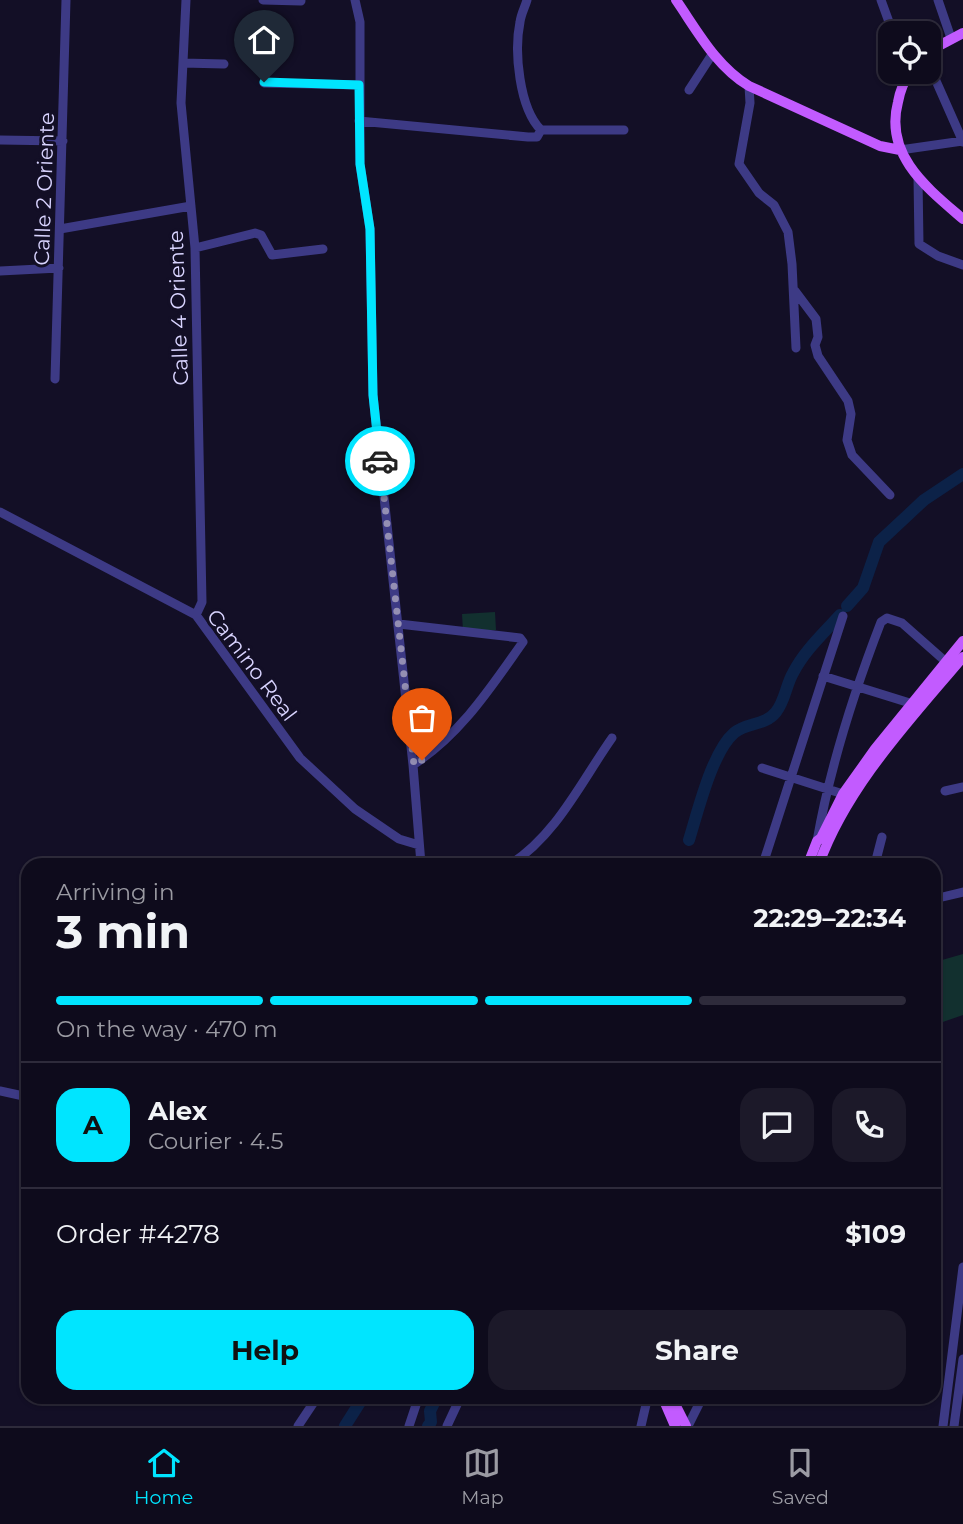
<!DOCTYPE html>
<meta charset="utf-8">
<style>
body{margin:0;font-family:Montserrat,sans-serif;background:#1c1929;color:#f1f3f6;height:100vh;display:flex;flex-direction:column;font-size:26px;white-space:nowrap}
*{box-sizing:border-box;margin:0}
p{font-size:23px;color:#9b9ba3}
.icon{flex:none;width:38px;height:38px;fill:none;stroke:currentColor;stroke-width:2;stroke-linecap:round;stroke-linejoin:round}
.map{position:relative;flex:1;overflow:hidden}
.sheet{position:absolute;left:21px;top:858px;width:920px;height:546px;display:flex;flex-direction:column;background:#0e0b1c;border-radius:21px;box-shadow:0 2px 5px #0004,0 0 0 2px #2e2b3b}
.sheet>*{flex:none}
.tools{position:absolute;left:878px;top:21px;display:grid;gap:14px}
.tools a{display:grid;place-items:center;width:63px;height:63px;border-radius:14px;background:#0e0b1c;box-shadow:0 2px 5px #0004,0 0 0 2px #2e2b3b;font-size:35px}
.pin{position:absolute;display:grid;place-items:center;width:60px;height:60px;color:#fff;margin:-72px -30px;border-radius:50% 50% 50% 0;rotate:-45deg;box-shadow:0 0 7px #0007}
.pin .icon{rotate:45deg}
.courier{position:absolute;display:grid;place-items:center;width:70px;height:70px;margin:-35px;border:5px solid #00e5ff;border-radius:50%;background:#fff;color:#222;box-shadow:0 2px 9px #0007}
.overview em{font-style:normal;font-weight:700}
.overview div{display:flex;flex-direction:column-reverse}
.overview{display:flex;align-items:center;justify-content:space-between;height:119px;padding:0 35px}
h1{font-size:46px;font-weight:700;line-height:52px}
.bar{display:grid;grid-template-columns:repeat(4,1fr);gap:10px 7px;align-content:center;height:84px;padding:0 35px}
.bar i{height:9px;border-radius:5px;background:#2e2b3b}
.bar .selected{background:#00e5ff}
.bar p{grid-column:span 4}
.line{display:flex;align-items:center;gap:18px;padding:0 35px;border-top:2px solid #2e2b3b}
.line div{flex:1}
.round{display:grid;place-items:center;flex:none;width:74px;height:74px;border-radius:21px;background:#1c1929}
.button{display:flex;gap:14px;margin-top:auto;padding:14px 35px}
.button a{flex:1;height:80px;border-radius:21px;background:#00e5ff;color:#111;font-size:28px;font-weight:700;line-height:80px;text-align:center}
.button a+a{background:#1c1929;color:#f1f3f6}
.dock{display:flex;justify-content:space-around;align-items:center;height:98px;border-top:2px solid #2e2b3b;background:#0e0b1c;font-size:19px;color:#9b9ba3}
.dock a{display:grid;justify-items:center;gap:4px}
.dock .selected{color:#00e5ff}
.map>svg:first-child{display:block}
.green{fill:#12302f}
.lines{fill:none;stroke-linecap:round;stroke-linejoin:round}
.river{stroke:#0c2248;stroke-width:12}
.minor{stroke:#3d3a85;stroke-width:9}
.major{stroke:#c25bff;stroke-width:10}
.done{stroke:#948fb3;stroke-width:7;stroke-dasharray:0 12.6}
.route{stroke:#00e5ff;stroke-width:9}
.labels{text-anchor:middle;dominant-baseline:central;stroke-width:6;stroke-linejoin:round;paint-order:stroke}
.street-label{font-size:21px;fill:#d9d4ff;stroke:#130f26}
</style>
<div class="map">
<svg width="963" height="1426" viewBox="0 0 963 1426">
<rect width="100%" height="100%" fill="#130f26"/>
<path class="green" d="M495 612 496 630 463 631 462 614Z
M963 954V1015L937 1024 934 1007 935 962Z"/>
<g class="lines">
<path class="river" d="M847 606 863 588 879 542 924 500 963 474
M689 840C698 811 712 752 734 733 747 722 765 726 776 712 785 701 786 685 793 673 805 650 823 634 840 615
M345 1426 364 1396
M428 1426 431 1422 430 1411 435 1401 433 1396"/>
<path class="minor" d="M186 0 181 103 195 248 202 602 196 615
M263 0 301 1
M355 0 360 22V164L370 229 373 395 413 765 421 864
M527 0C525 7 521 14 520 22 514 51 519 108 541 130H624
M881 0 893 33
M938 0 951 38
M183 63 224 64
M929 65 963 142
M264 83 359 85
M749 86 750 103 739 164 759 193 774 205 788 232 792 264 796 348
M689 90 713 53
M359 121 528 137H537L541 130
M0 140 63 141
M900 150 963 141
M918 178 919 244 938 256 963 265
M60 229 191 206
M195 248 255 233 261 235 272 255 323 249
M0 271 59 268
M795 291 816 319 818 337 815 345 818 356 848 401 851 414 847 440 852 455 890 495
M55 379 66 0
M0 512 196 615 300 758 355 809 399 839 419 845
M399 624 520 638 523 642C491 687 461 734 413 765
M823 676 913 704
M762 768 843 794
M945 791 963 787
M817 841C830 767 854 692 881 622L887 618 902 623 945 661
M511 864C557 834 581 782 612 738
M763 864 843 616
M875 864 882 837
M934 899 963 892
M0 1091 28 1097
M298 1426 318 1396
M409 1426 419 1396
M447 1426 461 1396
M641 1426 648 1396
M688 1426 703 1396
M943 1426 963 1267
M954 1426 963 1359"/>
<path class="major" d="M676 0C698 32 716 66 749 86L880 146 900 150
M929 51 963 33
M910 72C904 81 900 91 898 102 884 155 927 188 963 219
M808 864 817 841 821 838 843 794 875 749 963 641
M819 864C847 786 910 720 963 657
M662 1396 675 1426
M671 1396 686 1426"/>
</g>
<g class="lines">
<path class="done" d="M380 461 414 765 422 760"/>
<path class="route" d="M264 82 359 85 360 164 370 229 373 395 380 461"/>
</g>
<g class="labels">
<g class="street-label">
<text transform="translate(44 189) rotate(-88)">Calle 2 Oriente</text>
<text transform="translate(178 308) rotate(-92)">Calle 4 Oriente</text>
<text transform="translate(252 665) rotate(53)">Camino Real</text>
</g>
</g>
</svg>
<div class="tools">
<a><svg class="icon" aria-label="locate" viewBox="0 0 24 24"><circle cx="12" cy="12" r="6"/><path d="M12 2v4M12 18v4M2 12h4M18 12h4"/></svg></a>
</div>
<div class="pin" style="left:422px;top:760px;background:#ea580c"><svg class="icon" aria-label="bag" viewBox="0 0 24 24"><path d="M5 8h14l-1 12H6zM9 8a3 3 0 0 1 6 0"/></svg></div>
<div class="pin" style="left:264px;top:82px;background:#1f2937"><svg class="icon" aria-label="home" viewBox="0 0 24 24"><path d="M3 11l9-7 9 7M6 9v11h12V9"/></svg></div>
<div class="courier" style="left:380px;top:461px"><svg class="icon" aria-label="car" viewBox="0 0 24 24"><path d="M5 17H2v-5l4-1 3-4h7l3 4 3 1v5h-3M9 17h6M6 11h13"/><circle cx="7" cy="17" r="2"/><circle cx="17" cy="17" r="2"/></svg></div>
<section class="sheet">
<div class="overview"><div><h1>3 min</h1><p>Arriving in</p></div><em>22:29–22:34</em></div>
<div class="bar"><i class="selected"></i><i class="selected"></i><i class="selected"></i><i></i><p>On the way · 470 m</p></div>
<div class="line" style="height:126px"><b class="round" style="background:#00e5ff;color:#111">A</b><div><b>Alex</b><p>Courier · 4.5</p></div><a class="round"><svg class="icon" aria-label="chat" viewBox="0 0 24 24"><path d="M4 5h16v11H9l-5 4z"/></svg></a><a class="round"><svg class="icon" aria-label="phone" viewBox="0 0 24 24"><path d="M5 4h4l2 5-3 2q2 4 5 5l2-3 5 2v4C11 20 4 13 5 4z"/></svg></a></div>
<div class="line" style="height:91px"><div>Order #4278</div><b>$109</b></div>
<div class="button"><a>Help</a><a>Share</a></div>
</section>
</div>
<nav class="dock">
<a class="selected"><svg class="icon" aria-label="home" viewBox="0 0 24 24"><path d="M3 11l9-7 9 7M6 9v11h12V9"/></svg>Home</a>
<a><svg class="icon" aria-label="map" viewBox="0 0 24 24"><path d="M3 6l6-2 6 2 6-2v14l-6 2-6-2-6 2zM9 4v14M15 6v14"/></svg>Map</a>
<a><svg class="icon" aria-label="saved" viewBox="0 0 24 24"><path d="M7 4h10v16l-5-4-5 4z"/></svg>Saved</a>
</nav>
